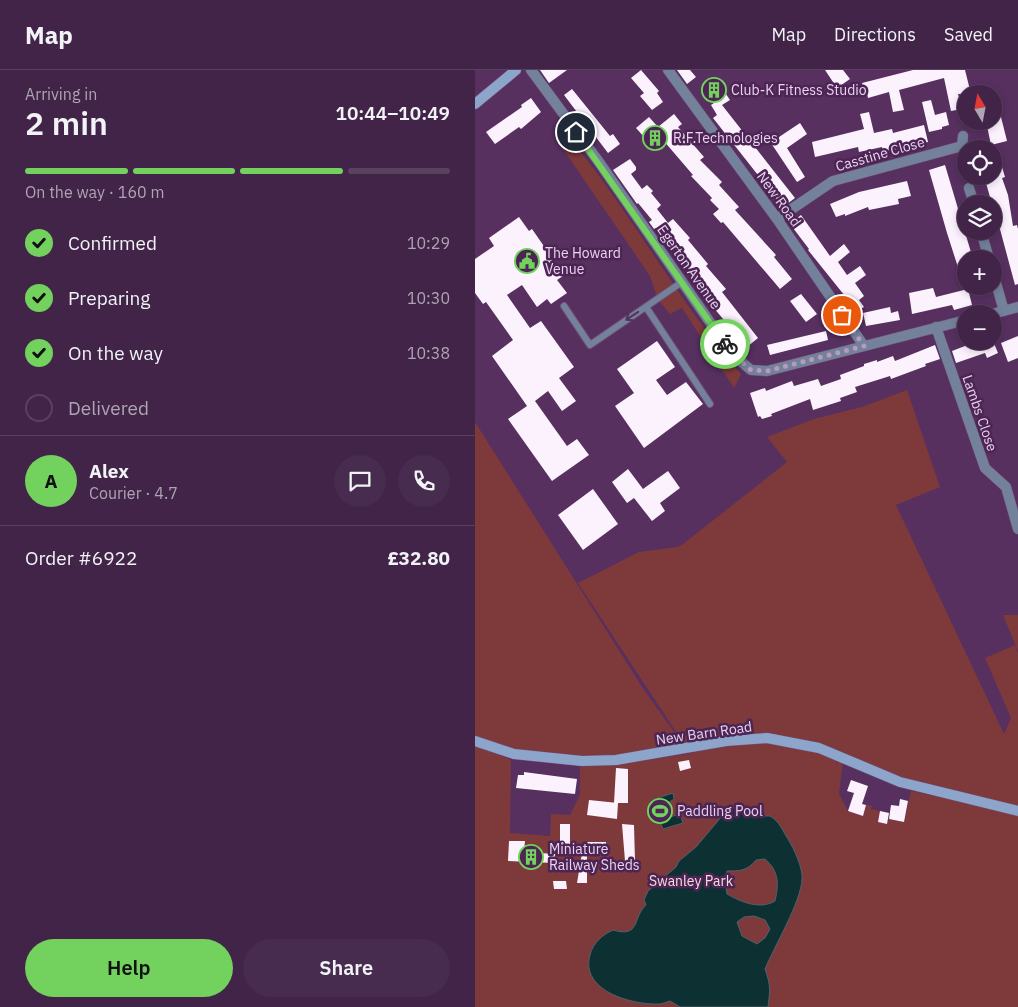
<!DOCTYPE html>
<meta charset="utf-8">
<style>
body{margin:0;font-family:"IBM Plex Sans",sans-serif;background:#482c4f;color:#f1f3f6;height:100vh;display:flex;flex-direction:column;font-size:19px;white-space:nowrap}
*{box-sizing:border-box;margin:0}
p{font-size:16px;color:#aea4b4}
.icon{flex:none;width:28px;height:28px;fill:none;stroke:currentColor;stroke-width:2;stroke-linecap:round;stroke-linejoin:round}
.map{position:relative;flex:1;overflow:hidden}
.side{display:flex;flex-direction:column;background:#412448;width:475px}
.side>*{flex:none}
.needle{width:32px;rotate:350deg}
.buttons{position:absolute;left:482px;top:15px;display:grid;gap:10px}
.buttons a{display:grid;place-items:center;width:45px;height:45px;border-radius:50%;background:#412448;box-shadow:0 2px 8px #0003,0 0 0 1px #5a4160;font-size:25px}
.pin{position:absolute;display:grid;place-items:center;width:42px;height:42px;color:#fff;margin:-21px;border:2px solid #fff;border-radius:50%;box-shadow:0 1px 5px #0007}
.courier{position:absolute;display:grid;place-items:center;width:50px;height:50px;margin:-25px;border:4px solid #72d25d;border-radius:50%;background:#fff;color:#222;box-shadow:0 1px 6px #0007}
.head em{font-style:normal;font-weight:600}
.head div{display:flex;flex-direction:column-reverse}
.head{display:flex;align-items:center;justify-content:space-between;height:85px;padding:0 25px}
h1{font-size:32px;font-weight:600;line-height:38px}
.bar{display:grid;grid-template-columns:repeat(4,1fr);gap:8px 5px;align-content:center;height:60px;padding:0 25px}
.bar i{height:6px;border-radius:4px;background:#5a4160}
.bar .active{background:#72d25d}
.bar p{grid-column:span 4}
.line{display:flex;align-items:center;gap:12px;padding:0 25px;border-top:1px solid #5a4160}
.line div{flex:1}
.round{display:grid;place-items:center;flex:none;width:52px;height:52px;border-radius:26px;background:#482c4f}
ol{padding:0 25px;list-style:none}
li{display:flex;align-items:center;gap:15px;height:55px}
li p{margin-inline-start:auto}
li .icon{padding:5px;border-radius:50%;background:#72d25d;color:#111;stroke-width:4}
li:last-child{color:#aea4b4}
li i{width:28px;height:28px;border:2px solid #5a4160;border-radius:50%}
.button{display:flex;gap:10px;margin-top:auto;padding:10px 25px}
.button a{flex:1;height:58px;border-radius:30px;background:#72d25d;color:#111;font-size:20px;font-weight:600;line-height:58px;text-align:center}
.button a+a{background:#482c4f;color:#f1f3f6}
header{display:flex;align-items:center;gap:30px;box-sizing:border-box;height:70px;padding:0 25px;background:#412448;border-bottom:1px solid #5a4160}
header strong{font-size:24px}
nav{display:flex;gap:28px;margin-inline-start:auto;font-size:18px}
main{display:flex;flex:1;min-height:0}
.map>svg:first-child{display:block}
.green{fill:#7e393b}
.water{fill:#0d3132;stroke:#4f626b;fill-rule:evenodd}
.building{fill:#fcf2fe}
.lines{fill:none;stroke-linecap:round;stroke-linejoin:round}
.lane-casing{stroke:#714d7a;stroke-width:8}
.street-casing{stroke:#714d7a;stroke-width:11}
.secondary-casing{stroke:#714d7a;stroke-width:11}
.lane{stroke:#73829a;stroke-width:6}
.street{stroke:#73829a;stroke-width:10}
.secondary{stroke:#8da4cb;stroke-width:10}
.oneway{stroke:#52335f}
.done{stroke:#b79abd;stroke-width:5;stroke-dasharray:0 9}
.route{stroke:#72d25d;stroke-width:6}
.labels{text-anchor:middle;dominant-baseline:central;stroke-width:5;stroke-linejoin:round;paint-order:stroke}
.poi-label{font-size:14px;fill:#ead3ef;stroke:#4c2555;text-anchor:start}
.street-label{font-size:14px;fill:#ead3ef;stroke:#4c2555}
.park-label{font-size:14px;fill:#f5dddd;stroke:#4c2555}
</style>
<header>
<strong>Map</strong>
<nav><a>Map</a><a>Directions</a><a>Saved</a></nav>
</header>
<main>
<section class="side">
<div class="head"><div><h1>2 min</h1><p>Arriving in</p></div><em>10:44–10:49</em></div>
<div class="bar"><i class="active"></i><i class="active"></i><i class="active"></i><i></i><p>On the way · 160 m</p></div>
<ol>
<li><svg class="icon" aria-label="check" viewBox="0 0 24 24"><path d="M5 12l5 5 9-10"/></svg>Confirmed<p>10:29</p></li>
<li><svg class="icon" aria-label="check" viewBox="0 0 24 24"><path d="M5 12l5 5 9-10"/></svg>Preparing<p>10:30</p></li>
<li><svg class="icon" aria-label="check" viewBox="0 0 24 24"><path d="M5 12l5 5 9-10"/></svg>On the way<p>10:38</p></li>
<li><i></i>Delivered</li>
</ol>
<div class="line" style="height:90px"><b class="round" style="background:#72d25d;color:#111">A</b><div><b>Alex</b><p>Courier · 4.7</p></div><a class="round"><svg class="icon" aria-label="chat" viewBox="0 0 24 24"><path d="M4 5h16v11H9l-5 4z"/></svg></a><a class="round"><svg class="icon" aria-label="phone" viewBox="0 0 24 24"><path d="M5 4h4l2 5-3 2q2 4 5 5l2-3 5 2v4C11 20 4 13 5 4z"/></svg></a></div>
<div class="line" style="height:65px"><div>Order #6922</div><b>£32.80</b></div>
<div class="button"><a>Help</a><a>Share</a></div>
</section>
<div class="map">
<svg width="543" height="937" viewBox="0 0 543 937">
<rect width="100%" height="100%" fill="#573060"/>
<path class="green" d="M97 71C158 145 203 232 266 304L259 318 207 238 195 244 183 230 175 206 88 79Z
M432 320 465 417 421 435 529 664 536 648 510 588 540 575 543 584V737L447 715 319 669 209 674 103 513 164 482 202 477 208 474 312 392 292 367 339 349 387 337Z
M0 352 169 620 208 674C193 677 178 681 163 683 112 692 49 686 0 667Z
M528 545H543V581Z
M295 672 346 682 362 688 361 699 363 689 368 690 364 724 373 741 388 746 391 735 397 736 396 739 405 741 403 752 412 754 413 749 429 752 436 721 459 726 460 724 543 744V937H0V675L36 690 35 763 75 766 76 744 95 745 105 725V697L158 692 212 684 253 674Z"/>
<path class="water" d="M198 723 199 729 189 736 192 746 195 747 205 744 208 753 188 759 177 730Z
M266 736 275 742 280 739 285 741 287 746H295C305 752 307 760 313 769 319 779 328 798 327 809 326 832 300 875 290 899 296 916 295 920 293 937H205L195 931C191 932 187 934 184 934 157 935 105 921 115 885 118 873 127 865 138 860 166 868 157 848 171 835L169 830 173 821 201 797 204 791 221 777 253 739ZM290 789C304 801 304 814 300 831 285 840 266 832 252 824L250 811 252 801C265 801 272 801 281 790ZM279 846 290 850 295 859 290 868 282 874 267 866 262 852 269 847Z"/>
<path class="building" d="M65 0H92L74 13Z
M166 0 184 21 182 23 188 32 177 40 165 26 169 23 156 8Z
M202 0H215L221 7 212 14Z
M350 0H368L375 9 362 18Z
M438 0H490L496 24H483L487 39 476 41 469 8 424 20 429 40 418 42 414 22 393 28 392 23H390L387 13Z
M240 8 255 30 247 35 320 128 308 137 238 48 242 45 236 35 239 33 229 18Z
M97 19 135 66 138 64 145 74 133 83 89 25Z
M56 28 66 42 46 59 44 57 20 74 11 62 47 37 46 35Z
M456 30 460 45 471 42 474 55 467 57V59L454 62 447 32Z
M519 31H522L532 71 516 75 511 51H519Z
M394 42 399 63 417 59 418 63 449 55 453 72 408 82 407 77 384 82 383 77 340 87 337 72 389 59 385 44Z
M199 44 207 54 203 57 229 87 225 90 247 112 244 115 264 137 260 140 301 185 299 187 317 209 305 219 248 152 246 153 238 144 244 139 235 130 237 128 216 106 218 105 188 70 179 78 161 58 174 47 183 57Z
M325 53 332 64 312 78 330 107 322 112 294 70 303 65 304 67Z
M521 86 524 97H527L530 107 527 108 533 125 538 156 542 155 543 159V214L540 215 522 148H519V134H517L511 113 513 112 511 106H519V87Z
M155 89 161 97V100L156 104 167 119 172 115 178 121 176 123 186 135 182 139 193 153 198 149 215 168 213 170 233 194 231 196 251 219 247 222 283 268 272 277 255 255 254 256 238 237 241 235 220 211 222 209 202 186 205 184 181 158 179 159 174 152 177 150 163 133 162 134 138 100Z
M470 95 498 189H491V216H489L472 163 454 100Z
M432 111 436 126 423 129 424 134 394 140 393 137 370 146V144L361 147 355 134 384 122Z
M326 145 355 186 369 174 375 182 363 192 372 205 385 196 391 205 380 213 389 226 384 230 389 237 382 241 333 180 334 179 315 154Z
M44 147 54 161 57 159 73 182 71 183 88 206 82 210 92 223 76 234 72 229 62 237 47 215 32 225 55 258 66 251 99 297 84 308 101 331 87 341 73 321 60 331 92 376 102 369 114 385 77 411 33 349 52 336 17 286 38 270 11 232 8 234 0 223V189L19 176 14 168Z
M458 218 461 227 493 219 497 235 479 240 477 235 437 244 434 223Z
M326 224 342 244 331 252 315 231Z
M415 237 416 243 423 241 425 250 391 256 388 243Z
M351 261 353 270 295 285 292 275Z
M543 266V288L533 292 526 273Z
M182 271 200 297 181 310 192 325 211 312 228 334 169 378 140 336 159 323 142 299Z
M497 271H501L503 276 513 271H518L523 283 512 288 510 283 481 293 477 281 490 276V274Z
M460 275 465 289 450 294 451 296 416 309 415 306 380 317 382 322 365 328 366 331 338 340 335 329 296 344 297 346 287 349 285 346 283 347 275 323 290 318 291 321 317 311 319 316 343 309 346 316 366 309 365 305 389 296V294L402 290V292L418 286 420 291Z
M153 399 168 419 193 401 205 418 185 433 190 441 177 451 159 428 152 433 137 412Z
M118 419 143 454 108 480 83 445Z
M214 690 216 698 205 701 203 692Z
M141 698 153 699V733H139Z
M49 702 102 709 100 724 41 718 43 705H49Z
M376 710 393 716 387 734 391 735 388 746 373 741 379 723 372 721Z
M425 729 433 731 429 752 414 749 416 735 424 736Z
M114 730 143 733 142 749 112 745Z
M405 741 414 743 412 754 403 752Z
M85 754H95V781H85Z
M147 754 159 755 160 791H150Z
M34 771H50L49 782 80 784 79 793 33 791Z
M108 772H131V782H107Z
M107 783 112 784V813H102Z
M78 811H91L92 819H79Z"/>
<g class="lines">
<defs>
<path id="lane" d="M89 236 115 275 207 212
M171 237 235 334"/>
<path id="street" d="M56 0 124 92 257 284 276 300 292 301 491 250
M193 0 302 149 389 276
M494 118 499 134
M302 149 358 111 487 76 488 66
M506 161 514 189
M519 206 529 241
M517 244 543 237
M461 257 510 398 531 417 543 459"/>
<path id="secondary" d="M0 34 41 0
M0 671 39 684 107 691 141 690 251 671 292 668 344 678 425 712 543 741"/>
</defs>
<use href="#lane" class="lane-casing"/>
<use href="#street" class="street-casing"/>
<use href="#secondary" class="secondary-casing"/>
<use href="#lane" class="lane"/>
<use href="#street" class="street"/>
<use href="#secondary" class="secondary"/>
</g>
<defs><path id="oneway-shaft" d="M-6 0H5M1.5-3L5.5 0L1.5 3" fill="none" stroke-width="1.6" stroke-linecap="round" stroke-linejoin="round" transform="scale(1.25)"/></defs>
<use class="oneway" href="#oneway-shaft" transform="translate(157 246) rotate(147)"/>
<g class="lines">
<path class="done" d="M250 274 258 284 276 300 292 301 389 276 367 245"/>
<path class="route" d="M101 62 250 274"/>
</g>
<defs>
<symbol id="building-ring" viewBox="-11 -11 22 22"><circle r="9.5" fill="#4c2555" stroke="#72d25d" stroke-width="1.5"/><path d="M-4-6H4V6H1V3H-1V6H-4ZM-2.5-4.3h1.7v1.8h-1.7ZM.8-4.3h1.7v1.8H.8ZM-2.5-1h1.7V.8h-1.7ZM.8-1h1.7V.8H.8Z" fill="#72d25d"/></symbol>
<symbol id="civic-ring" viewBox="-11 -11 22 22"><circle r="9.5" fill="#4c2555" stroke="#72d25d" stroke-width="1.5"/><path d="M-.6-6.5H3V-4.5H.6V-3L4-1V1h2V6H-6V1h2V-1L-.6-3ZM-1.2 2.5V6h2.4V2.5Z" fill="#72d25d"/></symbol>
<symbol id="stadium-ring" viewBox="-11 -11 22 22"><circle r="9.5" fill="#4c2555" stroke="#72d25d" stroke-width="1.5"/><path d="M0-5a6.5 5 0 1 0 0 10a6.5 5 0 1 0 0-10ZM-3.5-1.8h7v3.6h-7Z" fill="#72d25d"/></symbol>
</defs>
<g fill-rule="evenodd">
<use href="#building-ring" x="225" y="6" width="28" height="28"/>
<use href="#building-ring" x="166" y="54" width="28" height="28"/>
<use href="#civic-ring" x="38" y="177" width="28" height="28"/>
<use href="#stadium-ring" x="171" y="727" width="28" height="28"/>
<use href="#building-ring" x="42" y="773" width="28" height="28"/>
</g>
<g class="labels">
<g class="poi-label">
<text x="256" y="20">Club-K Fitness Studio</text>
<text x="198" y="68">R.F.Technologies</text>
<text x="70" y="183">The Howard<tspan x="70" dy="16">Venue</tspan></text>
<text x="202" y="741">Paddling Pool</text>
<text x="74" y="779">Miniature<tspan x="74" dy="16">Railway Sheds</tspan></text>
</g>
<g class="street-label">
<text transform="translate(405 84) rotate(-16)">Casstine Close</text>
<text transform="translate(304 129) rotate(54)">New Road</text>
<text transform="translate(214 197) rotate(55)">Egerton Avenue</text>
<text transform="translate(505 343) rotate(71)">Lambs Close</text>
<text transform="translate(229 663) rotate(-8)">New Barn Road</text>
</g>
<g class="park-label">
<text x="216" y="811">Swanley Park</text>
</g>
</g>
</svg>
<div class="buttons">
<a><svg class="needle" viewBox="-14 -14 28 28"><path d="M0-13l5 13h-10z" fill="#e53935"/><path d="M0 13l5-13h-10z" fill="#aea4b4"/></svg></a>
<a><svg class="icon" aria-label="locate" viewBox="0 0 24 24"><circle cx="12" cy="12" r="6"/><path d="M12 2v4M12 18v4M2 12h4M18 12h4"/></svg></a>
<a><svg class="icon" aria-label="layers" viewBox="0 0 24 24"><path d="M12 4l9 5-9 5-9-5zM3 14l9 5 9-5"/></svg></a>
<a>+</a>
<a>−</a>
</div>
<div class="pin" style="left:367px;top:245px;background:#ea580c"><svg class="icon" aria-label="bag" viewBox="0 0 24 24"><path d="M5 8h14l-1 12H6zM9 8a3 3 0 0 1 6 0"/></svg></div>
<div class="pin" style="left:101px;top:62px;background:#1f2937"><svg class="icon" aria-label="home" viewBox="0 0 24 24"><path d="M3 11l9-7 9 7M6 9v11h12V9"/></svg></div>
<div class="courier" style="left:250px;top:274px"><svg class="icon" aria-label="bike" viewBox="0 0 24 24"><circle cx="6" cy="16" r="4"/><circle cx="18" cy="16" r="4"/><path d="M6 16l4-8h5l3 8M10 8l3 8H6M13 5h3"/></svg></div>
</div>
</main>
